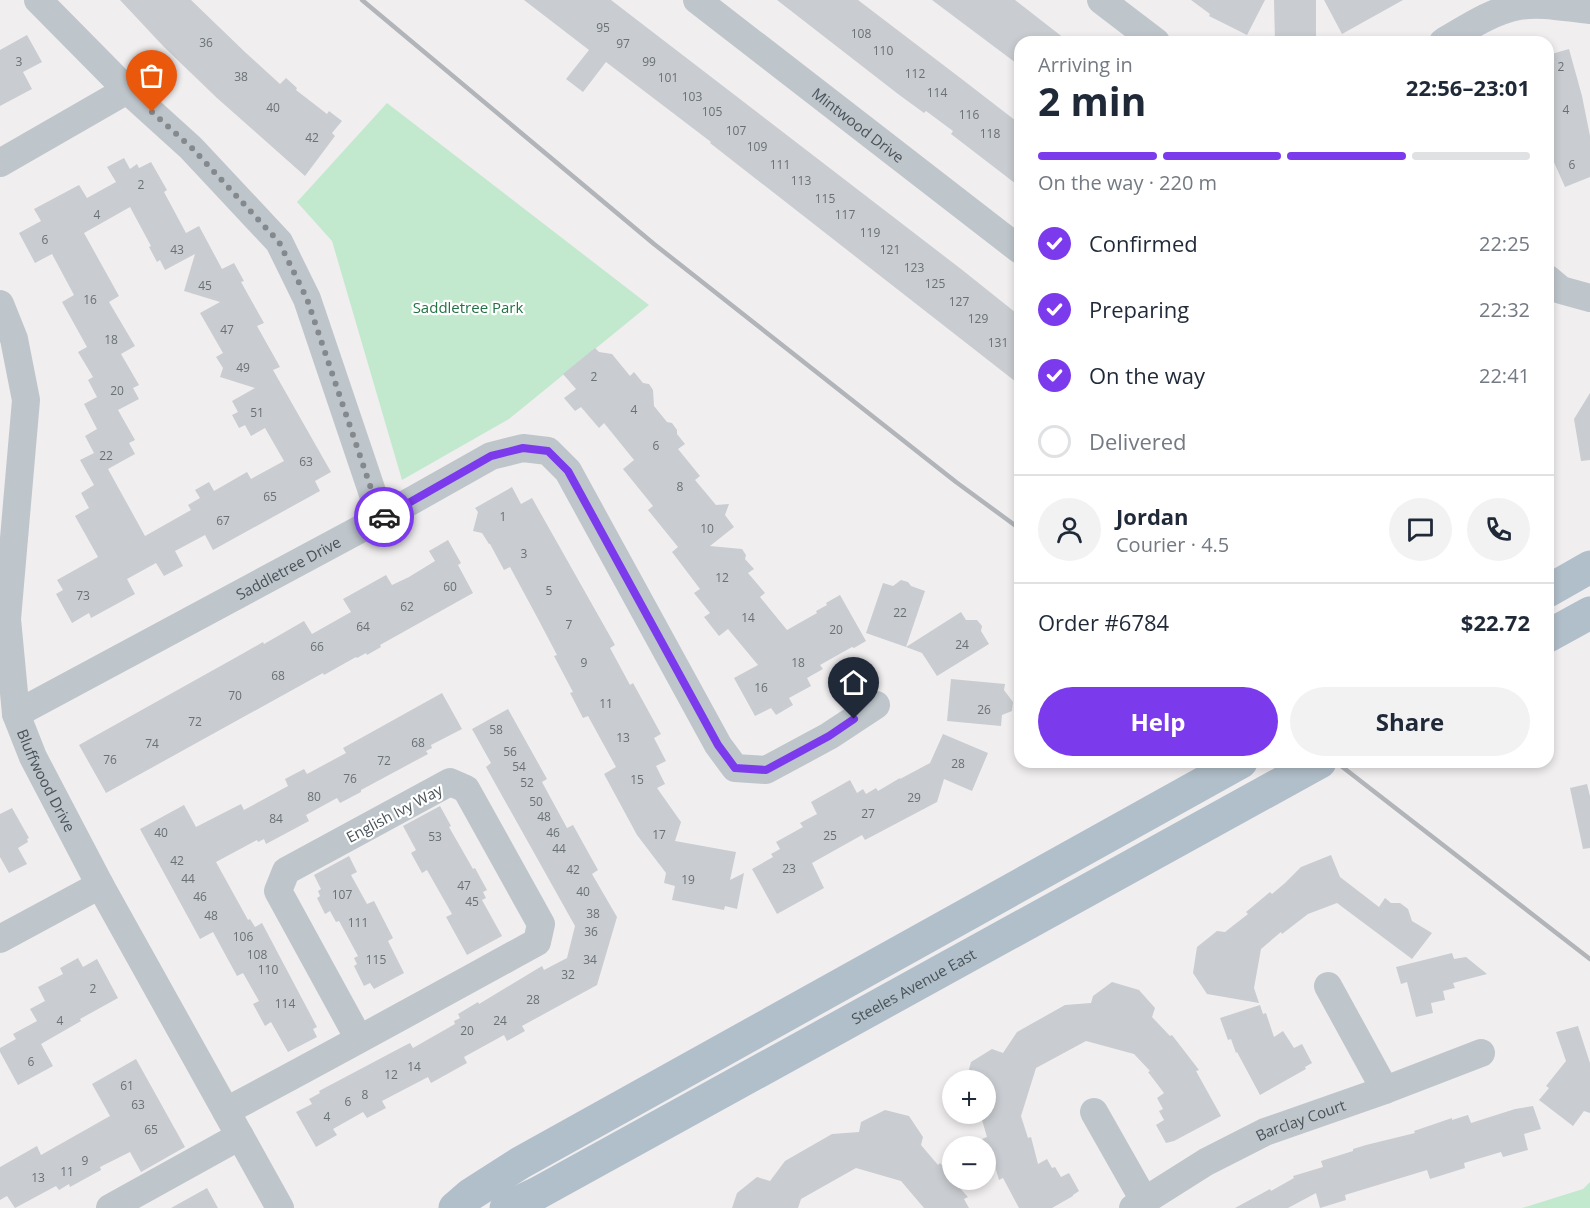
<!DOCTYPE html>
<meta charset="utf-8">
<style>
body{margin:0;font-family:"Open Sans",sans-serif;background:#f2f2f3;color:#1f2937;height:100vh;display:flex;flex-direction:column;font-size:22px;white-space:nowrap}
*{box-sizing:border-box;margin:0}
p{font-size:20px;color:#747a83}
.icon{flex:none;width:33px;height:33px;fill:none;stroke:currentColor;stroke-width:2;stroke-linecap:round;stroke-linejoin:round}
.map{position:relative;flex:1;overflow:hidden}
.sheet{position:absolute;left:1014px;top:36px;width:540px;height:732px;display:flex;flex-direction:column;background:#fff;border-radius:18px;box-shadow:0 3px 9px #0003}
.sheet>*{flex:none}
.tools{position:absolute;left:942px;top:1070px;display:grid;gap:12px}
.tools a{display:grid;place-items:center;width:54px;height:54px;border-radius:50%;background:#fff;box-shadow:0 3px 9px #0003;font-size:30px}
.pin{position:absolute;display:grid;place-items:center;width:51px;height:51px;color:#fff;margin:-62px -26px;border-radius:50% 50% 50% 0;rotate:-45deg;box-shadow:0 0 6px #0007}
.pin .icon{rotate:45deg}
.courier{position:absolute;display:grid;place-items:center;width:60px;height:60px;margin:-30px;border:4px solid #7c3aed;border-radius:50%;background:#fff;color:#222;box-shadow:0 2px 8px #0007}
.overview em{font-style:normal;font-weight:700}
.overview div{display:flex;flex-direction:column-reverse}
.overview{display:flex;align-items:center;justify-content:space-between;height:102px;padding:0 24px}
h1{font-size:39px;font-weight:700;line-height:45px}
.bar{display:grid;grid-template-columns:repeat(4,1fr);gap:9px 6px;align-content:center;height:72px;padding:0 24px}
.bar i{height:8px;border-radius:4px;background:#e0e1e3}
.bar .current{background:#7c3aed}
.bar p{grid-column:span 4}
.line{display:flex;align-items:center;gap:15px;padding:0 24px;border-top:2px solid #e0e1e3}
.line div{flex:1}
.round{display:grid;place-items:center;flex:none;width:63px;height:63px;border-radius:32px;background:#f2f2f3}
ol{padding:0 24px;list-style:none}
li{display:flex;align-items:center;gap:18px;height:66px}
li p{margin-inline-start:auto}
li .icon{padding:6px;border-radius:50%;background:#7c3aed;color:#fff;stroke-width:4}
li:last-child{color:#747a83}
li i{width:33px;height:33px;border:3px solid #e0e1e3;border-radius:50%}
.primary-button{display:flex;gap:12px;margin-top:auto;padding:12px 24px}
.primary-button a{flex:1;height:69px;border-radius:36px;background:#7c3aed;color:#fff;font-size:24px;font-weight:700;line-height:69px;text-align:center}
.primary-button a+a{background:#f2f2f3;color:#1f2937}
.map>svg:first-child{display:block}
.green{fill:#c2e9ce}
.building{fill:#c9ccd0;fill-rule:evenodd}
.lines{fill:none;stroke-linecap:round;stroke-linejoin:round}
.minor{stroke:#bec6cc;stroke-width:28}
.major{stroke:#b1bfca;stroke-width:33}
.rail{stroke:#b1b4b8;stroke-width:4.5}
.done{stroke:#84898e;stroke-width:6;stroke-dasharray:0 10.8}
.route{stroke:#7c3aed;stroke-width:8}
.labels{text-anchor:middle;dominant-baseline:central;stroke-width:4.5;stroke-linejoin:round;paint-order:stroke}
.number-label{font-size:12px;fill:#697177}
.street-label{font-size:15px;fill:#495359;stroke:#fff}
.park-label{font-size:15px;fill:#227244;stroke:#fff}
</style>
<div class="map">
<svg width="1590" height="1208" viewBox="0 0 1590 1208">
<rect width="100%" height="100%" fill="#f1eeef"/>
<path class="green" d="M387 103 649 305 509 419 402 480 332 241 297 202Z
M1590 1182V1208H1522L1583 1189Z"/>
<path class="building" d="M120 0H191L246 53 280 84 286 78 297 88 296 90 327 114 329 111 342 121 332 133 335 136 305 176 217 98 164 47Z
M524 0H611L961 269 1020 316V385L710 143 711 142 606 62 583 92 566 79 589 50Z
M777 0H858L963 80 1020 124V187L951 134 953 131 926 111 924 113 898 94Z
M932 0H1015L1069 42H1020V66Z
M1191 0H1265L1247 35 1209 16 1210 14Z
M1274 0H1316V42H1275Z
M1324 0H1403L1342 34Z
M27 35 42 62 23 72 32 89 0 106V50Z
M1569 49 1582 96 1590 136V177L1565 187 1549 151 1554 149 1548 118V55Z
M124 158 130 169 137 164 139 168 151 162 167 190 164 192 186 233 199 226 222 269 234 263 244 281 241 282 264 323 257 326 280 367 273 370 331 472 315 481 320 491 213 550 205 535 175 551 183 566 164 576 156 563 127 579 135 594 91 618 89 613 72 623 56 594 63 590 57 580 98 557 75 516 89 508 81 493 94 485 80 460 94 453 85 436 97 429 84 404 97 397 88 380 93 377 78 352 87 347 62 302 74 295 52 254 35 263 19 233 41 221 34 209 79 185 87 198 116 182 107 167ZM130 207 151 246 149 247 157 262 160 260 165 270 195 254 184 291 220 302 200 313 223 353 216 357 223 368 220 377 255 388 232 401 238 412 232 415 239 428 245 425 251 436 265 428 284 461 251 479 247 472 214 491 209 482 195 490 200 498 188 505 191 510 145 536 108 469 135 454 129 443 135 440 118 410 139 399 133 388 139 385 121 354 135 346 109 302 119 296 84 233Z
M595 348 599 352 612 354 630 376 634 372 643 383 649 384 653 390 654 406 667 422 672 423 677 430V434L685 444 678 449 700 476 695 480 716 505 729 504 725 515 734 527 710 546 742 549 746 555 745 559 754 569 748 573 765 593 760 597 787 630 817 613 816 611 827 605 826 603 840 595 866 641 854 648 852 647 820 665 823 669 807 678 811 686 789 698 793 705 776 715 771 708 755 716 734 678 758 665 728 629 719 636 704 617 710 613 694 593 700 589 672 552 678 547 648 510 653 506 623 469 634 460 604 423 599 428 581 407 575 411 564 398 576 389 563 374Z
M1590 393V460L1581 461 1574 419Z
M512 487 521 504 532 498 615 645 610 648 630 685 633 683 661 734 654 738 666 761 656 766 665 784 657 788 681 822 675 841 736 852 730 880 744 873 737 909 725 906 724 910 672 900 675 886 664 883 666 873 637 835 604 774 616 767 588 716 583 718 570 693 573 692 554 656 557 655 537 617 510 567 504 570 490 544H489L482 533 473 531 478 512 475 508Z
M448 540 461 563 458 565 473 593 380 645 381 647 367 655 366 653 357 658 356 657 324 675 323 673 106 793 79 745 242 654 263 642 264 644 304 621 312 634 351 612 343 599 386 575 392 585 409 577 435 561 429 551Z
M901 580 908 582 911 586 925 591 906 647 866 633 883 583 893 586Z
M961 612 966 620H977L982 626 981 631 989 644 937 676 922 653 906 647Z
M951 679 1005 684 1004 690 1013 702 1012 711 1002 715 1001 726 947 721Z
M442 693 462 729 431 745 432 748 426 751 428 754 361 790V792L340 803 337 798 306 815 309 821 266 844 264 839 258 842 257 840 216 862 248 920 250 919 255 927 262 923 317 1027 313 1029 317 1037 288 1052 271 1022 265 1026 253 1004 259 1001 243 973 237 976 213 932 200 939 140 829 184 805 196 827 241 804 244 810 288 786 285 779 304 769 307 774 346 753 343 748Z
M508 709 547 779 542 782 567 828 573 825 598 870 592 874 617 917 597 985 522 1026 525 1031 507 1041 504 1035 464 1057 467 1063 431 1083 428 1077 382 1101 386 1108 367 1118 363 1112 333 1129 337 1135 316 1147 296 1112 312 1104 309 1099 320 1093 319 1091 404 1046 410 1043 413 1048 455 1024 454 1021 460 1018 458 1014 478 1002 479 1004 542 966 544 970 567 958 575 926 486 767 491 763 472 729Z
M943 734 988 753 972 791 944 779 937 802 865 840 862 835 812 863 824 888 777 914 752 869 773 857 771 854 780 849 776 842 803 827 800 823 817 814 811 802 850 780 857 793 863 789 866 794 876 788 878 791 900 778V779L930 763Z
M1587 784 1590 796V848L1583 849 1570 788Z
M440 806 451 826 449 827 473 869 475 868 487 890 483 892 486 898 482 900 502 936 467 955 446 917 452 914 427 870 422 873 411 853 416 850 403 826Z
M12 808 29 838 27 839 28 842 18 848 27 864 9 873 0 857V814Z
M1331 855 1340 877 1379 907 1385 898 1391 903H1400L1408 909 1412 921 1432 933 1412 959 1337 903 1308 914 1282 934 1281 932 1261 949 1254 988 1259 1003 1207 994 1193 973 1197 947 1217 931 1225 932 1248 914 1246 912 1270 892 1272 894 1285 883 1301 867Z
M349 856 357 872 351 875 367 904 374 901 393 938 388 941 404 973 374 989 370 983 364 986 354 966 357 964 354 958 358 956 339 921 336 922 330 911 325 914 317 898 320 896 318 891 321 889 314 875Z
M1452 953 1454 959 1466 957 1487 974 1453 983 1455 988 1443 991 1445 1000 1431 1003 1433 1013 1416 1017 1407 982 1401 984 1396 967Z
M78 958 83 967 97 959 118 998 80 1019 81 1021 41 1044 53 1066 18 1085 0 1052V1048L16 1039 13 1034 37 1021 30 1009 45 1001 38 987 63 974 60 968Z
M1112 982 1139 990 1155 1008 1152 1017 1170 1036 1172 1035 1199 1070 1196 1071 1221 1116 1174 1141 1166 1143 1156 1125 1164 1120 1159 1111 1163 1109 1157 1098 1164 1093 1148 1072 1150 1071 1134 1054 1086 1041 1036 1068 1021 1116 1028 1138 1031 1137 1038 1164 1047 1159 1052 1168 1055 1167 1061 1177 1069 1173 1079 1191 1073 1195V1196L1052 1208H1019L1003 1178 999 1180 994 1163 989 1164 986 1146H984L982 1139 987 1137 980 1113H986V1080H966L971 1062 992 1049 1003 1053 1017 1032 1065 1005 1091 1003 1093 996Z
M1260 1005 1263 1014 1266 1013 1274 1037 1283 1031 1294 1048 1302 1044 1312 1063 1305 1067 1306 1069 1260 1095 1237 1052 1236 1053 1231 1039 1228 1040 1220 1018Z
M1578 1026 1590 1063V1113L1584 1111 1573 1126 1539 1100 1549 1088 1546 1086 1566 1061 1556 1032Z
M136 1059 185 1147 141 1172 130 1152 100 1167 101 1170 70 1187 69 1184 59 1190 56 1186 15 1208 7 1196 0 1200V1167L37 1146 41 1155 110 1116 92 1084Z
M1533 1106 1541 1129 1524 1134 1528 1150 1503 1157 1501 1152 1464 1163 1465 1168 1430 1179 1427 1170 1345 1195 1346 1200 1320 1208 1316 1193 1288 1208H1235L1270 1189 1271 1191 1294 1178 1293 1176 1323 1167 1321 1161 1353 1151V1149L1366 1145 1415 1133 1414 1131 1452 1118V1120L1468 1115 1471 1123 1515 1109Z
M885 1110 909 1116 923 1137 921 1145 938 1165 940 1163 952 1177V1179H955L957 1182 956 1184 968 1197 964 1199 969 1208H924L901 1181 856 1168 801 1199 798 1208H732L737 1193 757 1177 770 1181 785 1161 832 1134 859 1132 861 1122Z
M207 1188 218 1208H171Z"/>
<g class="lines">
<g class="minor">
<path id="s1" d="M697 0 1020 250"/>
<path d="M1101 0 1156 42"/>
<path d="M1443 42C1467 28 1492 11 1519 6 1542 2 1567 8 1590 10"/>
<path d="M0 163 127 90"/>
<path d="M1548 279 1561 290 1590 298"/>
<path id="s2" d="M0 304 14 339 26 400 7 619 16 714 33 757 100 885 280 1208"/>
<path d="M381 518 491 456 523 448 548 451 568 471 718 745 735 768 766 770 829 736 876 705"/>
<path id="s3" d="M16 714 381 518 307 299 279 242 191 148 127 90 38 0"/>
<path d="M0 939 100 885"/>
<path d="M1328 986 1385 1090"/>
<path d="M226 1111C330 1056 433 999 537 942L541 924 466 789 450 782 286 871 278 891 359 1039"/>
<path d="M1094 1112 1145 1202"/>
<path d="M110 1208 240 1136"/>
<path id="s4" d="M1133 1208 1206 1162 1265 1132 1385 1090 1481 1053"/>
</g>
<g class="major">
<path d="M1548 591 1590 567"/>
<path d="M1548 636 1590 613"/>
<path d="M455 1208 470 1195 520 1163 1241 762"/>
<path id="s5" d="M506 1208 538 1193 1320 762"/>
</g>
<path class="rail" d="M362 0 654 244 956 482 1020 529
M1336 762 1590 959"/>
</g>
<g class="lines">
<path class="done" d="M152 112 192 148 279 242 307 299 381 518 384 517"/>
<path class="route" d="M384 517 491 456 523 448 548 451 568 471 718 745 735 768 766 770 829 736 854 719"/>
</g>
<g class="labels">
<g class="number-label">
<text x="603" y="27">95</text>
<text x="861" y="33">108</text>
<text x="206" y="42">36</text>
<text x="623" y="43">97</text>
<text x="883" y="50">110</text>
<text x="19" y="61">3</text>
<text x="649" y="61">99</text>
<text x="1561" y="66">2</text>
<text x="915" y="73">112</text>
<text x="241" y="76">38</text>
<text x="668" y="77">101</text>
<text x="937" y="92">114</text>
<text x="692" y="96">103</text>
<text x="273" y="107">40</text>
<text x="1566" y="109">4</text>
<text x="712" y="111">105</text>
<text x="969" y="114">116</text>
<text x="736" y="130">107</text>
<text x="990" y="133">118</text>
<text x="312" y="137">42</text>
<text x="757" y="146">109</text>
<text x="780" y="164">111</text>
<text x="1572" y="164">6</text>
<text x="801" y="180">113</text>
<text x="141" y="184">2</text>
<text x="825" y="198">115</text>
<text x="97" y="214">4</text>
<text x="845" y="214">117</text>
<text x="870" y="232">119</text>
<text x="45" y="239">6</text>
<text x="177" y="249">43</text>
<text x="890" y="249">121</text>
<text x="914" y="267">123</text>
<text x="935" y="283">125</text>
<text x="205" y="285">45</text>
<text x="90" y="299">16</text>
<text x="959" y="301">127</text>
<text x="978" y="318">129</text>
<text x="227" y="329">47</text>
<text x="111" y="339">18</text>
<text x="998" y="342">131</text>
<text x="243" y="367">49</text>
<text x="594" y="376">2</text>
<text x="117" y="390">20</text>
<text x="634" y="409">4</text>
<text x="257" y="412">51</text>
<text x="656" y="445">6</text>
<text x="106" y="455">22</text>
<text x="306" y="461">63</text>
<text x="680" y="486">8</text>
<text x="270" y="496">65</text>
<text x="503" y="516">1</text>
<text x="223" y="520">67</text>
<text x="707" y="528">10</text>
<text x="524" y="553">3</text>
<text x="722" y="577">12</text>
<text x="450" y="586">60</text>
<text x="549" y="590">5</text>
<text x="83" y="595">73</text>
<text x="407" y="606">62</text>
<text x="900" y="612">22</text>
<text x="748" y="617">14</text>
<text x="569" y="624">7</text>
<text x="363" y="626">64</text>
<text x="836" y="629">20</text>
<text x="962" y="644">24</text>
<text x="317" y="646">66</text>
<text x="584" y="662">9</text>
<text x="798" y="662">18</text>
<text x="278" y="675">68</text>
<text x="761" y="687">16</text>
<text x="235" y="695">70</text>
<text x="606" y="703">11</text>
<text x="984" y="709">26</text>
<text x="195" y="721">72</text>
<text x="496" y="729">58</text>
<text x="623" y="737">13</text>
<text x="418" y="742">68</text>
<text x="152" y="743">74</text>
<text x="510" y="751">56</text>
<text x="110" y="759">76</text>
<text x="384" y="760">72</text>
<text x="958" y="763">28</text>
<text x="519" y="766">54</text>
<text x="350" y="778">76</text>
<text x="637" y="779">15</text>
<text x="527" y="782">52</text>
<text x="314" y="796">80</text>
<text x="914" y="797">29</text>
<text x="536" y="801">50</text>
<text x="868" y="813">27</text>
<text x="544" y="816">48</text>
<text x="276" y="818">84</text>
<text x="161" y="832">40</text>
<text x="553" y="832">46</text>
<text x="659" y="834">17</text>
<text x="830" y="835">25</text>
<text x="435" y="836">53</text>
<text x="559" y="848">44</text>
<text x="177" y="860">42</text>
<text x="789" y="868">23</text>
<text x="573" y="869">42</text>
<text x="188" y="878">44</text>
<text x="688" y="879">19</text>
<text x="464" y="885">47</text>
<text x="583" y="891">40</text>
<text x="342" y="894">107</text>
<text x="200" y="896">46</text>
<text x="472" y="901">45</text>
<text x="593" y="913">38</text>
<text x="211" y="915">48</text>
<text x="358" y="922">111</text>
<text x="591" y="931">36</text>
<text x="243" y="936">106</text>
<text x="257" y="954">108</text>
<text x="376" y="959">115</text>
<text x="590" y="959">34</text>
<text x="268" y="969">110</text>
<text x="568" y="974">32</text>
<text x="93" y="988">2</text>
<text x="533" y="999">28</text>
<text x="285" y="1003">114</text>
<text x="60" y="1020">4</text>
<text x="500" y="1020">24</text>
<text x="467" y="1030">20</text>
<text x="31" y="1061">6</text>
<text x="414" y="1066">14</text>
<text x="391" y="1074">12</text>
<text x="127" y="1085">61</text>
<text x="365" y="1094">8</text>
<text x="348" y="1101">6</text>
<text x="138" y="1104">63</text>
<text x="327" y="1116">4</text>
<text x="151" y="1129">65</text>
<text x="85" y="1160">9</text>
<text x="67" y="1171">11</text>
<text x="38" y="1177">13</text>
</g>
<g class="street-label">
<text stroke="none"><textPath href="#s1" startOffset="204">Mintwood Drive</textPath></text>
<text stroke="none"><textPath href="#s3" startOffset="309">Saddletree Drive</textPath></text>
<text stroke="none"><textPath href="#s2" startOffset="488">Bluffwood Drive</textPath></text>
<text transform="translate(394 813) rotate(-28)">English Ivy Way</text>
<text stroke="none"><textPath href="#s5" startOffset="464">Steeles Avenue East</textPath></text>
<text stroke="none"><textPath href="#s4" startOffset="190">Barclay Court</textPath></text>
</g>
<g class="park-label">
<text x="468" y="307">Saddletree Park</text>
</g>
</g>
</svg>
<div class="tools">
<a>+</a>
<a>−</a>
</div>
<div class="pin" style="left:152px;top:112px;background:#ea580c"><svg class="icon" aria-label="bag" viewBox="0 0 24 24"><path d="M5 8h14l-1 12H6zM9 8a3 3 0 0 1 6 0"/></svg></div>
<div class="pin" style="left:854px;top:719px;background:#1f2937"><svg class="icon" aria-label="home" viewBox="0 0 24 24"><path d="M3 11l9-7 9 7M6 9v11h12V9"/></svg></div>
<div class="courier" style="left:384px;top:517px"><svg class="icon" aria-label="car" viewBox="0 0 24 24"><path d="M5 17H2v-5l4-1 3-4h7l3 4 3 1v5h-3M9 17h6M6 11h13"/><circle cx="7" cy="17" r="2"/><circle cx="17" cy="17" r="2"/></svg></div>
<section class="sheet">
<div class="overview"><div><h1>2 min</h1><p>Arriving in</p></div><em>22:56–23:01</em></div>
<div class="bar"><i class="current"></i><i class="current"></i><i class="current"></i><i></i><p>On the way · 220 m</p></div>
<ol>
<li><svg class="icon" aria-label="check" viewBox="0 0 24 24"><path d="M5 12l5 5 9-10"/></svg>Confirmed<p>22:25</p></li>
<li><svg class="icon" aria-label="check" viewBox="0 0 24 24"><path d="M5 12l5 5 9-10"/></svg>Preparing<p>22:32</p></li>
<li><svg class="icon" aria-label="check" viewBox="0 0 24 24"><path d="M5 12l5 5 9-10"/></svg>On the way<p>22:41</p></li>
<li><i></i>Delivered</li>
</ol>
<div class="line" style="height:108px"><a class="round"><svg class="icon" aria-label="person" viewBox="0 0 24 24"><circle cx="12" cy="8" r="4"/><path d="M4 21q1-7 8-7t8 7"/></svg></a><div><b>Jordan</b><p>Courier · 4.5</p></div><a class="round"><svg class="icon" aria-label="chat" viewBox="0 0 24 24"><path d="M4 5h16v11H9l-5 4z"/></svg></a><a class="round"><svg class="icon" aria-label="phone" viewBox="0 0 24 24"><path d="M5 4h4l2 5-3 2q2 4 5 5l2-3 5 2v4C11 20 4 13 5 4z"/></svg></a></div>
<div class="line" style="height:78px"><div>Order #6784</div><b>$22.72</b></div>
<div class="primary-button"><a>Help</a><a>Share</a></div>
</section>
</div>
